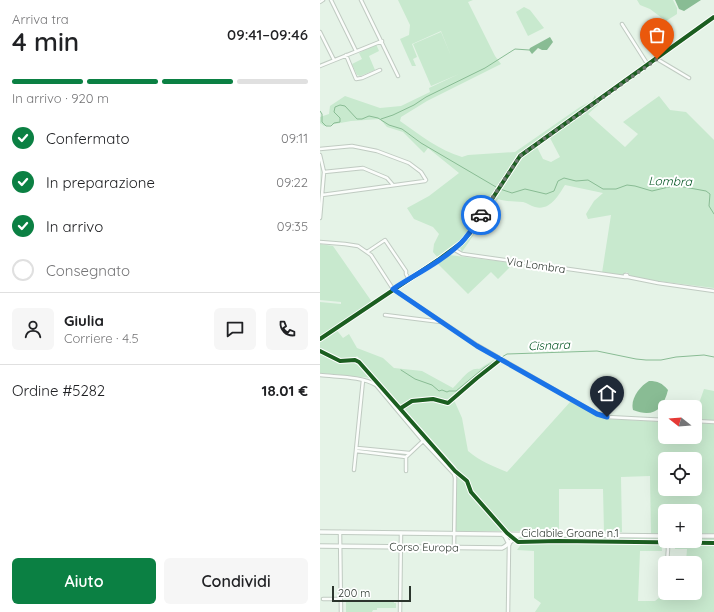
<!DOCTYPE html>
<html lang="it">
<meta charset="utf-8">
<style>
body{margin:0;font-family:Quicksand,sans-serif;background:#f6f6f6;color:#202124;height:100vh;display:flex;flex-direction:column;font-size:15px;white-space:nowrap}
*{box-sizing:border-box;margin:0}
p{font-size:13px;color:#757577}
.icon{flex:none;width:22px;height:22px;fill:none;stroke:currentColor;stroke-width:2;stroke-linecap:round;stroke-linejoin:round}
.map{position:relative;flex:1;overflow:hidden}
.details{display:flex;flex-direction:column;background:#fff;width:320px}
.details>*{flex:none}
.needle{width:26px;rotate:287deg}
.buttons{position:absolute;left:338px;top:400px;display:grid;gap:8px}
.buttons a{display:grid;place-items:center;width:44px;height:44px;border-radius:6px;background:#fff;box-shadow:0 4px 16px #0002;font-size:20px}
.scale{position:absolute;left:12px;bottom:10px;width:79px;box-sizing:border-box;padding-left:4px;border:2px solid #2b352d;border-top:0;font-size:11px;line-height:14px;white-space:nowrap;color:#2b352d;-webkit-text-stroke:3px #fff;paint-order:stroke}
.pin{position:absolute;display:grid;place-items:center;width:34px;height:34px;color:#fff;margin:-41px -17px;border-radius:50% 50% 50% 0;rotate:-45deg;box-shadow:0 0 4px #0007}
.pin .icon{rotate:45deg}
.courier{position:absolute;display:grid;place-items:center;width:40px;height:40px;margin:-20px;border:3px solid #1a73e8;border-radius:50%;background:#fff;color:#222;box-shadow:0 1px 5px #0007}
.summary em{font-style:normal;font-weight:600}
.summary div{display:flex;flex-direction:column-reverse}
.summary{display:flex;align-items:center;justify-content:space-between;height:68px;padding:0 12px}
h1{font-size:26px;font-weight:600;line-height:30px}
.bar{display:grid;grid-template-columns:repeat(4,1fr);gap:6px 4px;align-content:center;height:48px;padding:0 12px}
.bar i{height:5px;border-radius:3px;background:#e0e0e0}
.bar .current{background:#0b8043}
.bar p{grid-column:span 4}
.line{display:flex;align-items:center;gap:10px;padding:0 12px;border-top:1px solid #e0e0e0}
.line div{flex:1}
.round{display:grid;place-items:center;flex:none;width:42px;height:42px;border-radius:6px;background:#f6f6f6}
ol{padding:0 12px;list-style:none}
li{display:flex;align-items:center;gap:12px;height:44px}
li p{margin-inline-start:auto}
li .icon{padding:4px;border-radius:50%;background:#0b8043;color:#fff;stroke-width:4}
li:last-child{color:#757577}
li i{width:22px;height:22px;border:2px solid #e0e0e0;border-radius:50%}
.action{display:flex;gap:8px;margin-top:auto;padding:8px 12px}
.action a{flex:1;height:46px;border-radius:6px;background:#0b8043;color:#fff;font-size:16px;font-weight:600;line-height:46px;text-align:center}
.action a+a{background:#f6f6f6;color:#202124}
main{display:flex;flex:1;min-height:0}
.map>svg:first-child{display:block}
.green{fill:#c8e9ce;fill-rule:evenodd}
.water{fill:#89bc94}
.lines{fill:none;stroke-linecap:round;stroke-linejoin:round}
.stream{stroke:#89bc94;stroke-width:1}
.street-casing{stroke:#c0cbc2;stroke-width:4.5}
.secondary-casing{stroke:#c0cbc2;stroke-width:5.5}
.street{stroke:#fbfdfb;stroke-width:2.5}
.secondary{stroke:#fbfdfb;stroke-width:3.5}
.cycleway-casing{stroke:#fff;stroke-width:6}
.cycleway{stroke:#1b5e20;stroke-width:4}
.done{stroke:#6c786e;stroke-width:4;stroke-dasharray:0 7.2}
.route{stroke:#1a73e8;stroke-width:5}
.labels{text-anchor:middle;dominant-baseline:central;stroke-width:4;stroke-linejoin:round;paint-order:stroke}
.street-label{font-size:11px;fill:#2b352d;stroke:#fff}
.water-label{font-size:12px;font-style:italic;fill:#025422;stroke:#fff}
</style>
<main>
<section class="details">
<div class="summary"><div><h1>4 min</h1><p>Arriva tra</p></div><em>09:41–09:46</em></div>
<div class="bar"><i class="current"></i><i class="current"></i><i class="current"></i><i></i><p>In arrivo · 920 m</p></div>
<ol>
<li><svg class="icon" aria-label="check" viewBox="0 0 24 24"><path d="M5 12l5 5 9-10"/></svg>Confermato<p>09:11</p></li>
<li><svg class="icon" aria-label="check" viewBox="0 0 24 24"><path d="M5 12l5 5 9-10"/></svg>In preparazione<p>09:22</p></li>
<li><svg class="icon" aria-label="check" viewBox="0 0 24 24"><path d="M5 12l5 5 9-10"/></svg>In arrivo<p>09:35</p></li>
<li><i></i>Consegnato</li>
</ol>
<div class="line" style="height:72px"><a class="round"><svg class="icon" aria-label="person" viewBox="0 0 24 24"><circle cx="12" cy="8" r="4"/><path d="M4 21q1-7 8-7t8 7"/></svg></a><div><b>Giulia</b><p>Corriere · 4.5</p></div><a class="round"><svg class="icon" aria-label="chat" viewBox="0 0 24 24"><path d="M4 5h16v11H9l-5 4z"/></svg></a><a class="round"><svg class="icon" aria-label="phone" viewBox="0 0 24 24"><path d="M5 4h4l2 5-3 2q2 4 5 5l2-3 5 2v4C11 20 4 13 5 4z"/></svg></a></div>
<div class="line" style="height:52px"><div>Ordine #5282</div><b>18.01 €</b></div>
<div class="action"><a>Aiuto</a><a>Condividi</a></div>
</section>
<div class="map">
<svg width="394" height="612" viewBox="0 0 394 612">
<rect width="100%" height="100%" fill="#e5f3e7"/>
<path class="green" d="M78 0H153L148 2 175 56 181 64 107 101 81 117 80 121C100 135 119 150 142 157L148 155 195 152 260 107 272 101 275 95 278 105 268 114 305 147 318 134 303 122 339 96 350 110 366 112 394 140V288L313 278 307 272 301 276 282 273 291 215 268 219 266 214 274 201 283 193 245 185C238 196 230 211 215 207 211 206 207 203 203 202 194 201 188 202 178 199L142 252 140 248 134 247 118 258 113 252 114 244 119 234 113 227 94 219 87 208 109 196 139 173 108 148 104 153 83 132 67 127 60 119 31 121 4 126 0 123V117L9 114 10 106 25 96 60 108 81 106 110 92 109 88 139 74 111 86 93 44 121 32 131 56 121 31 92 44 97 57 93 59 96 66H92L80 39 89 35 90 25ZM230 138 240 157 231 162 223 159 217 147Z
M317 0H353L357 8V14L346 21 330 9 320 5Z
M204 7 210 10 224 28 208 36 196 12Z
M56 44 59 51 49 56 55 70 40 76 37 75 32 64 42 59 39 53Z
M0 244 13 246 52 302 15 328 23 338 29 334 37 348 63 358 74 368 102 371 133 388C140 382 149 367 159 369L175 359 180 362 134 400 142 418 148 451C160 461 172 466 187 472L251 401 277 416 288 419 345 422V437H375V423L394 424V534H375V511H345V534H331L330 476 301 477 302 532H284L283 489H239V531H136V467L37 356 36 357 38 360 37 361 52 378 0 373V302L21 304V302L0 300ZM345 459H375V489H345Z
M129 255 194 263 178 279 171 272 148 294 118 264V262Z
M384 389 394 391V421L375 420V415Z
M199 536 341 537 342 551H320L318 601H335L345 593H375V563H366L367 549H355V541H375V537L394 538V612H215L221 603 214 598V551L197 550 202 543Z
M26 600 74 601V603H76V608H57V610H53L52 612H26Z"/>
<path class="water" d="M355 0H381L364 11 359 9Z
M230 37 233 42 227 50H222L218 48 212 54 209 50 210 48Z
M329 381C338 381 342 383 348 390 343 410 333 418 313 410 310 399 320 386 329 381Z"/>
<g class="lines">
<path class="stream" d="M0 111 2 114V122L6 126H11L14 123 20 122V118L14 112 15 107 20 105 25 106 37 119H42L49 116 58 118 69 125 82 129 101 143 176 187
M61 119 73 115 94 105 106 97 165 68 195 49 209 50
M180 189 192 193 205 189 226 194 234 191 238 181 244 178 256 181 268 180 283 189H296L307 185 315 186 332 191 353 186 364 187 386 191 390 194 389 206 394 214
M182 357 187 354 277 351 316 359 326 360H341L356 357 384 355 394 357
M81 370 95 379 112 385 119 391 122 390 127 392 129 391H136L165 367 179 359"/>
<defs>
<path id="street" d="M11 0 36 51
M41 0 78 76
M0 2 3 0
M302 24 328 65
M0 32 14 60
M26 55 36 79 42 78 60 70
M337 59 369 78
M0 66 62 41
M0 149 32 146 57 151 89 163 101 172 106 180 105 181 2 195
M0 155 4 172 0 218
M4 172 43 168 67 178 73 185
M0 242 25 244 38 246 51 255 73 289 157 345 277 414 287 417 345 420
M133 249 142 254 305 277
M47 252 65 240 86 271V274L89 279
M305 275H307L308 277H306Z
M308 277 338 283 394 291
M65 315 121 322
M0 339 118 260 141 243 150 233 200 156 394 17
M0 375C16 377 42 376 56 385L103 441 134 474 135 478 134 547
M375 421 394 422
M37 448 89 453
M36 451 86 457
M34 470 43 380
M86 471V457L103 441
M20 532 21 612
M347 541 348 549 347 563
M342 590 345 575
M3 599H21
M80 612 81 533
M188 612 189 544"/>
<path id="secondary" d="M0 532 345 536
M182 534 185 536 189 544
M375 536H394
M0 546 182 548C189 545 192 538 200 535"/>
</defs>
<use href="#street" class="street-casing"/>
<use href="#secondary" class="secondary-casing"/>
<use href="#street" class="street"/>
<use href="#secondary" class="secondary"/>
<defs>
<path id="cycleway" d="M0 339 118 260 141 243 150 233 200 156 394 17
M0 351 20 361 35 360 39 362 135 471 147 481 151 492 187 533 198 542 238 541 394 543
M81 408 92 401 113 399 128 403 157 378 181 359"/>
</defs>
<use href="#cycleway" class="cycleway-casing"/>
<use href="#cycleway" class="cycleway"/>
</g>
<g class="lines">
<path class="done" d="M161 215 200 156 337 59"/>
<path class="route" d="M161 215C155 225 149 235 141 243 121 262 96 274 73 289L157 346 277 414 287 417"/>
</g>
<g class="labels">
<g class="street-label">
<text transform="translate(216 265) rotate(8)">Via Lombra</text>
<text x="250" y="533">Ciclabile Groane n.1</text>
<text transform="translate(104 547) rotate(1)">Corso Europa</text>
</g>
<g class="water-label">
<text transform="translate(350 181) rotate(1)">Lombra</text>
<text transform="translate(229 345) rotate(-2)">Cisnara</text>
</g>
</g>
</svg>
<div class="buttons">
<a><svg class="needle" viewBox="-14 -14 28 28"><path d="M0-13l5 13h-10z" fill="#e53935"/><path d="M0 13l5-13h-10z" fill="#757577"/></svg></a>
<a><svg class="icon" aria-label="locate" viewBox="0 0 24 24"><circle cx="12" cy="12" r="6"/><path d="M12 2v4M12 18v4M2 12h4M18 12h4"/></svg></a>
<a>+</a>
<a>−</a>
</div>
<div class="scale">200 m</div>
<div class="pin" style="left:337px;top:59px;background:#ea580c"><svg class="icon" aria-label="bag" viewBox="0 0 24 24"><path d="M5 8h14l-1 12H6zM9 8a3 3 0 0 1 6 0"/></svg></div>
<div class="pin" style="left:287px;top:417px;background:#1f2937"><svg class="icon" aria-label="home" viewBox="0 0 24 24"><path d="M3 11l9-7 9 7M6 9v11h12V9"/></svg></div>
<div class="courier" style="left:161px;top:215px"><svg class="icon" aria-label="car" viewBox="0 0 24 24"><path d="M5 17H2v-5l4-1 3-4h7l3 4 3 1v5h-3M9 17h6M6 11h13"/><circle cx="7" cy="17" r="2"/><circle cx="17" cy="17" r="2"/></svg></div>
</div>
</main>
